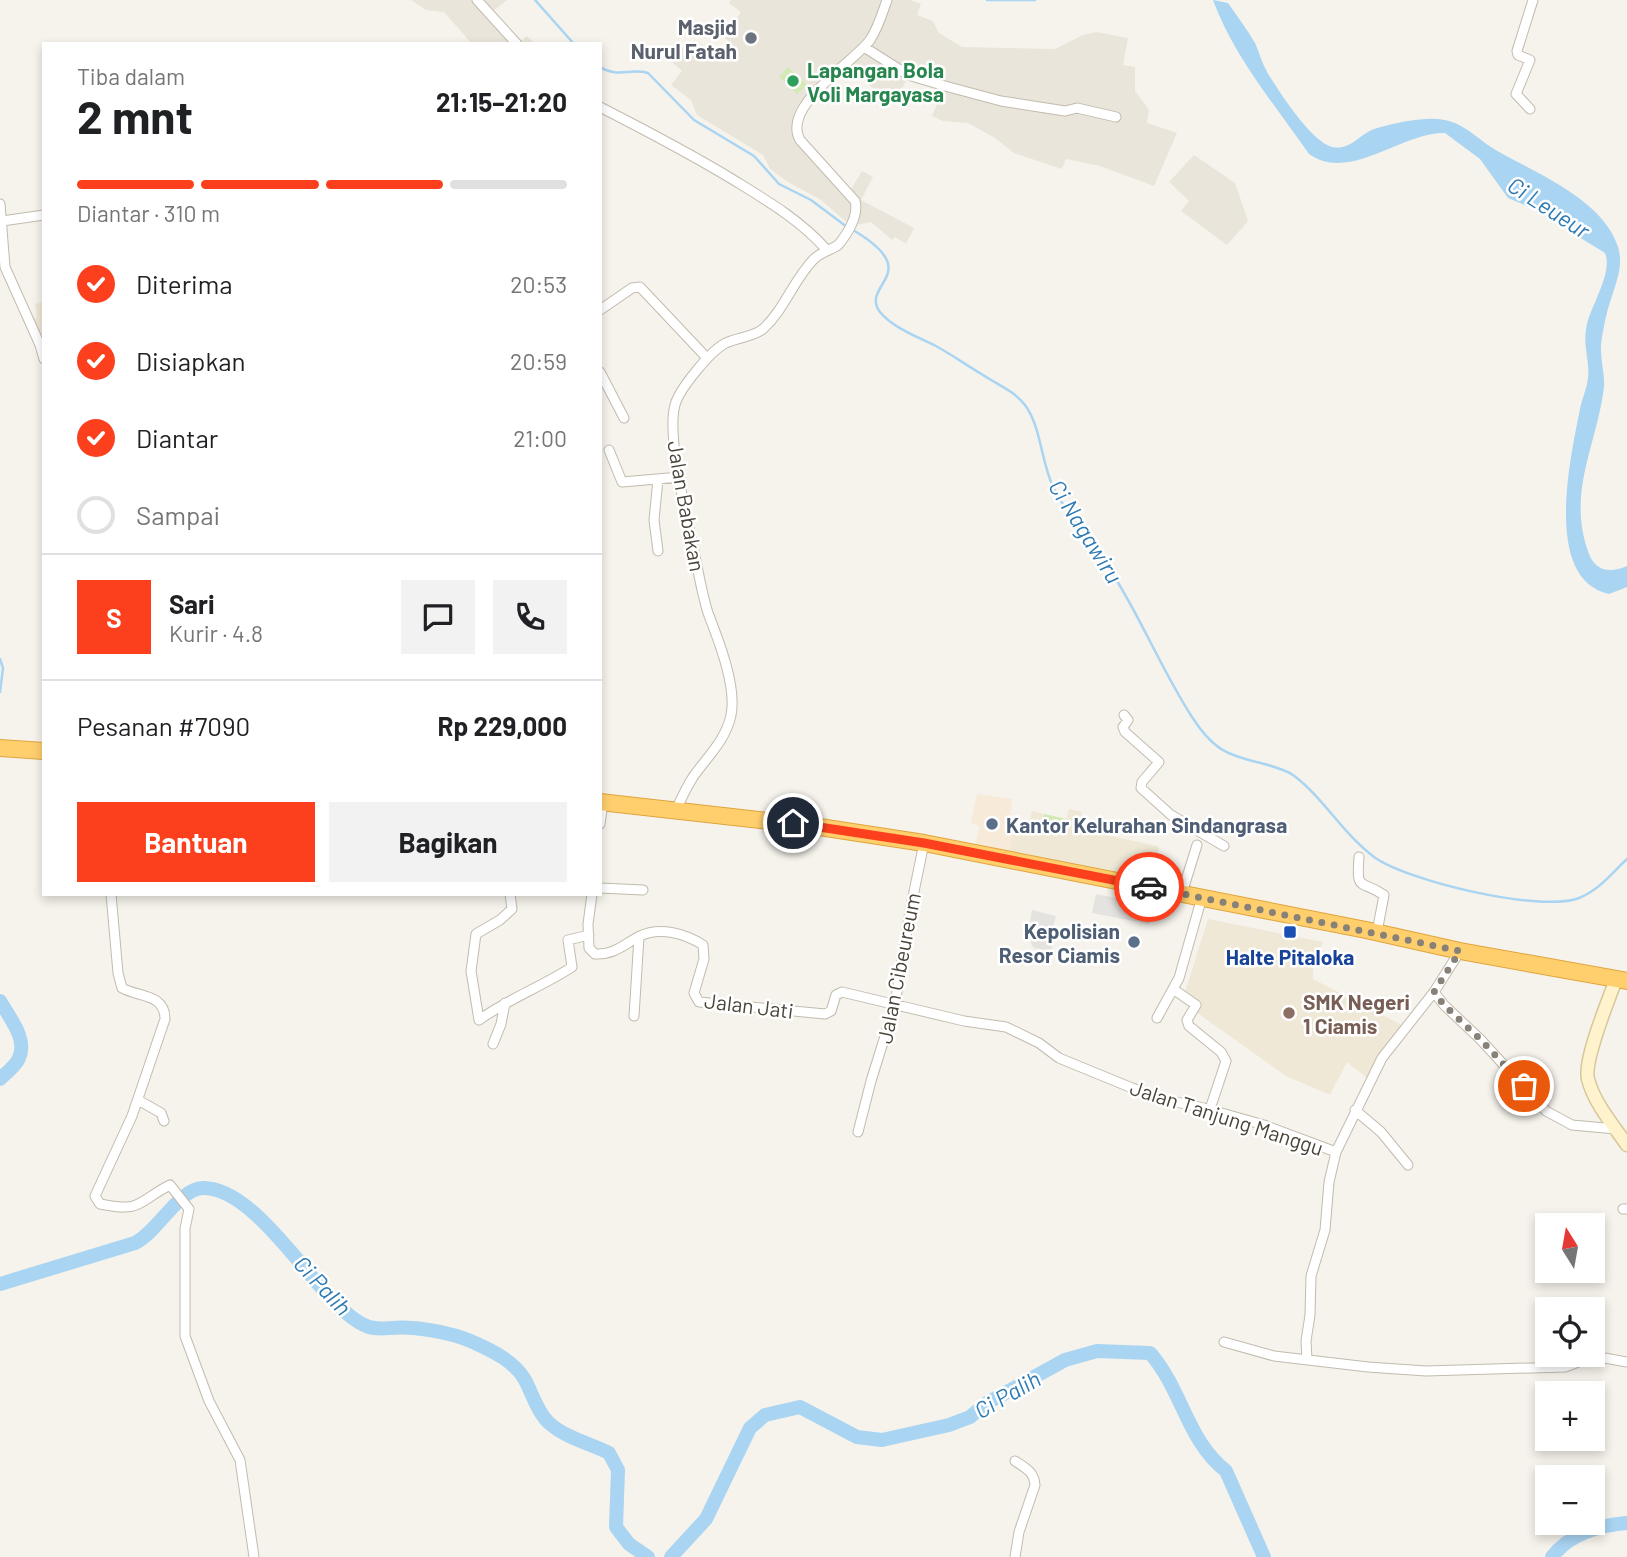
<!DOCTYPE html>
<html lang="id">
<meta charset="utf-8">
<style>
body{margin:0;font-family:Barlow,sans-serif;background:#f2f2f2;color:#202124;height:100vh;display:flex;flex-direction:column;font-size:26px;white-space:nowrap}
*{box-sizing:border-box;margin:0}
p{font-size:23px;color:#757577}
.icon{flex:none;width:38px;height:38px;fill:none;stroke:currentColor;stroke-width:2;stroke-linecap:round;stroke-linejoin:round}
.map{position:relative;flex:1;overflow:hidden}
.drawer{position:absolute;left:42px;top:42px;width:560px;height:854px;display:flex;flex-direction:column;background:#fff;border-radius:0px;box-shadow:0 4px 10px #0003}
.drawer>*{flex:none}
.needle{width:46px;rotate:349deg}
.controls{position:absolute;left:1535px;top:1213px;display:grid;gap:14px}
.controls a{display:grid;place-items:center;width:70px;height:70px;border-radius:0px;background:#fff;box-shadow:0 4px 10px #0003;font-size:35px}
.pin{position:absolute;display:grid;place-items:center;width:60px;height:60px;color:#fff;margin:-30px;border:4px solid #fff;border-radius:50%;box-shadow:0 2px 7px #0007}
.courier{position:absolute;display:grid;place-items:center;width:70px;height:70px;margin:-35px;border:5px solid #fc3f1d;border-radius:50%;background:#fff;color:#222;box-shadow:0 2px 9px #0007}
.head em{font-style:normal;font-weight:700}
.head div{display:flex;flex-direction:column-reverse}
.head{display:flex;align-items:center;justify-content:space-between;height:119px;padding:0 35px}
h1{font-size:46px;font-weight:700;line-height:52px}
.bar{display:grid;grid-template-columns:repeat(4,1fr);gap:10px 7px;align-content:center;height:84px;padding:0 35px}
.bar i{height:9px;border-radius:5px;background:#e0e0e0}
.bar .selected{background:#fc3f1d}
.bar p{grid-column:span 4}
.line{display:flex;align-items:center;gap:18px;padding:0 35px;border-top:2px solid #e0e0e0}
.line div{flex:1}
.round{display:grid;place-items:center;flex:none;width:74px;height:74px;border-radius:0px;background:#f2f2f2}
ol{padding:0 35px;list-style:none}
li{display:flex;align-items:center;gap:21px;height:77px}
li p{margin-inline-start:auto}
li .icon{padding:7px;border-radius:50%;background:#fc3f1d;color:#fff;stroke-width:4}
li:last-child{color:#757577}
li i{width:38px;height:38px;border:4px solid #e0e0e0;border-radius:50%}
.button{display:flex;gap:14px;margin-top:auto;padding:14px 35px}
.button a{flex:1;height:80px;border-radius:0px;background:#fc3f1d;color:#fff;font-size:28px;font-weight:700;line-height:80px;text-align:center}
.button a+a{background:#f2f2f2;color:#202124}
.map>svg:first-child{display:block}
.residential{fill:#eae5da}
.commercial{fill:#f7ead8}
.education{fill:#efe8d6}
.green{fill:#d2eab5}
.parking{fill:#e5e3e0}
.water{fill:#a9d4f2}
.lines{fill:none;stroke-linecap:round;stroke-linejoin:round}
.stream{stroke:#a9d4f2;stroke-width:2.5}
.river{stroke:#a9d4f2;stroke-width:14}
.street-casing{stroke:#c2bbae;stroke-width:11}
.secondary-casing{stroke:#d6c79b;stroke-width:15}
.highway-casing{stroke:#e0a43c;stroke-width:18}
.street{stroke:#fff;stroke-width:9}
.secondary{stroke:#fff3cd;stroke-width:12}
.highway{stroke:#ffcf6e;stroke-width:16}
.done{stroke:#878178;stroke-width:7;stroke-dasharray:0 12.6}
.route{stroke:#fc3f1d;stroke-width:9}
.worship-dot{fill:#6b7280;stroke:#fff;stroke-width:2.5}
.leisure-dot{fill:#2e9e5b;stroke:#fff;stroke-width:2.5}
.service-dot{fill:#5c6f8a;stroke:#fff;stroke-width:2.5}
.transit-dot{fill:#1a4fb4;stroke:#fff;stroke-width:2.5}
.education-dot{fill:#8d6e63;stroke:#fff;stroke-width:2.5}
.labels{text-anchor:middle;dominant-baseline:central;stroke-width:5;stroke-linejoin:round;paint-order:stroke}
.worship-label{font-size:21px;font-weight:bold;fill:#5b616d;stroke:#fff;text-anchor:end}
.leisure-label{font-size:21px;font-weight:bold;fill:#27864d;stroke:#fff;text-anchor:start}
.street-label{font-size:21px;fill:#4b4439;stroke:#fff}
.service-label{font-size:21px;font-weight:bold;fill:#4e5e75;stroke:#fff;text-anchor:start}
.transit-label{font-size:21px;font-weight:bold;fill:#164399;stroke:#fff}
.education-label{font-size:21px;font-weight:bold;fill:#785e54;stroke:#fff;text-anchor:start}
.water-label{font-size:23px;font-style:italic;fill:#2e7ab2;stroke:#fff}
</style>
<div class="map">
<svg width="1627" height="1557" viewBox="0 0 1627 1557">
<rect width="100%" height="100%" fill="#f6f3ec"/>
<path class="residential" d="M411 0H507L493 11 521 41 527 36 535 44H472L444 12 426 10Z
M731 0H910L921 4 917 15 933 21 939 33 962 47 1055 49 1083 35 1096 32 1128 38 1123 65 1135 67V91L1149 110 1147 123 1177 133 1154 186 1100 166 1066 159 1062 169 1014 153 995 138 968 123 943 121 932 116 944 88 908 78 894 102 876 91 849 66 814 99 799 122 801 135 850 191 862 171 873 177 861 200 914 228 906 244 895 237 892 240 871 222 851 226 821 200 788 182 770 169 763 155 697 115 691 100 671 85 682 71 667 58 678 45 691 55 702 44 714 54 729 42 724 37 741 12 729 3Z
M1194 155 1235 183 1248 221 1227 245 1181 211 1189 201 1169 182Z"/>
<path class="commercial" d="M977 794 1012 799 1009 828 1014 829 1010 855 975 849 979 826 971 823Z"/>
<path class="education" d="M44 302V340L41 341 32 319 37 318 35 304Z
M1069 809 1082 812 1079 829 1157 846 1159 848 1154 868 1147 866 1146 872 1142 871 1141 879 1010 852 1014 829 1027 832 1032 811 1066 819Z
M1208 919 1323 942 1313 967V979L1402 1025 1371 1081 1347 1062 1330 1095 1286 1076 1182 1002Z"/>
<path class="green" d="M788 67 807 85 797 94 779 77Z
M1044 814 1066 819 1063 835 1041 830Z"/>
<path class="parking" d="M1096 894 1153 905 1149 924 1092 913Z
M1032 910 1056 916 1052 930 1056 931 1051 951 1034 948 1031 944 1034 928 1030 921Z"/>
<path class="water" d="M1213 0 1228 3C1237 16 1247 29 1255 43 1259 52 1262 63 1267 72 1278 90 1311 142 1332 147 1350 151 1360 134 1374 129 1390 124 1409 120 1426 119 1462 116 1473 138 1501 153 1539 174 1604 201 1618 247 1623 264 1618 277 1613 293 1607 309 1603 328 1601 345 1600 359 1605 373 1604 387 1597 445 1566 494 1589 554 1596 572 1611 573 1627 566V587L1609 594C1542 579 1571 456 1580 409 1582 399 1587 388 1588 378 1590 359 1582 346 1587 324 1592 304 1613 272 1605 253L1532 208 1508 198 1480 159 1445 133C1401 132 1350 183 1309 154 1275 105 1234 57 1213 0Z"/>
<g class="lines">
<path class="stream" d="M535 0 574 44
M987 0H1035
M600 67C617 78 631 68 648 73L694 120 754 156 779 184 811 200 847 227
M853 230C927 274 859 284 880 312 892 327 917 337 934 345 951 354 966 365 983 375 998 385 1013 390 1025 405 1042 428 1041 465 1055 491 1063 507 1075 519 1085 533 1097 548 1108 564 1117 581 1144 625 1164 674 1192 717 1212 748 1225 755 1261 763 1271 766 1284 769 1293 775 1324 798 1342 833 1374 857 1407 881 1541 913 1579 898 1599 890 1611 874 1627 859
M0 659 3 668 0 692"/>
<path class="river" d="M0 1001C9 1017 28 1039 19 1058 16 1066 6 1073 0 1079
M0 1284 135 1243C159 1231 178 1189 203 1188 253 1187 309 1282 344 1311 375 1338 379 1325 413 1328 433 1330 456 1334 475 1343 493 1351 515 1362 525 1380 532 1393 537 1411 548 1422 565 1438 589 1443 609 1453L618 1470 616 1527 629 1544 648 1557
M671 1557 706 1519 750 1428 765 1415 800 1407 857 1437 882 1440 949 1425 970 1417 987 1403 1065 1360 1097 1351 1150 1353C1182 1389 1187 1441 1226 1471L1264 1557
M1552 1557C1569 1534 1600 1525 1627 1523"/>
<defs>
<path id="street" d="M477 0 517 44
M864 47 908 75 945 86 1001 101 1065 111 1077 108 1116 117
M600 107C645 130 689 153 732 179 766 200 799 219 826 249
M1530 109 1516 94 1530 60 1518 55 1517 51 1533 0
M0 204 5 267 40 345 44 359
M2 221 44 215
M600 310 632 288 640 287 707 358
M600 372 624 418
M609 450 622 482 680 477
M658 551 654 520 658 479
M1124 715 1128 720 1123 727 1125 732 1159 762 1142 782 1141 788 1171 815 1224 846
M676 810C681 799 686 788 693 777 707 757 726 740 731 715 737 686 718 639 708 613 702 594 699 575 695 556 688 522 666 436 675 405 679 389 710 352 724 344 736 337 752 338 763 329 784 310 793 281 813 260 821 251 833 250 839 244 848 233 859 215 855 201L800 140C781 106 852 64 870 40 878 28 882 14 887 0
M600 824 603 802
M1359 857C1356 893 1361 879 1384 895L1377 932
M600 888 643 890
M1182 893 1197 845
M111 894 118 973 122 988C137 997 165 993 165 1019L132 1116 95 1196 100 1204C143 1213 138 1201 170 1185L189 1209 185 1229V1336L209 1401 240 1460 254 1557
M510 894 512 909 500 920 476 934 471 971 479 1020C508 999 543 986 572 967L568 940 589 935
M592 894 588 924 589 948 595 954C615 955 624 944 640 936 660 926 686 934 703 945L704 959 694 993 699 1002 825 1014 831 1011 836 995 842 992 964 1021 1006 1027 1039 1043 1059 1058 1132 1088 1163 1099 1204 1108 1264 1125 1336 1152 1382 1058 1434 992 1460 951
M1173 989 1196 1005 1187 1020 1189 1026 1221 1052 1226 1061 1210 1109
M1434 992 1444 1005 1480 1039 1546 1111 1572 1125 1616 1129
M634 1016 639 937
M1157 1018 1179 978 1202 897
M493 1044 501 1024 505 1003
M138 1100 161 1113 164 1121
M1355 1110 1381 1132 1408 1165
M858 1132 871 1081 895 1004 910 911 924 843
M1623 1209H1627
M1224 1342 1274 1356 1368 1367 1426 1371 1565 1367 1594 1356 1627 1362
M1307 1359 1306 1341 1310 1315 1311 1276 1325 1230 1329 1182 1336 1152
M1015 1557 1019 1532 1035 1485C1034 1472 1026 1468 1015 1461"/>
<path id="secondary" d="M1616 979C1609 999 1583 1061 1588 1079 1594 1103 1613 1125 1627 1145"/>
<path id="highway" d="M0 748 44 751
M600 802 813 826 924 843 1366 930 1460 951 1627 981"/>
</defs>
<use href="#street" class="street-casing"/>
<use href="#secondary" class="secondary-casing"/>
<use href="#highway" class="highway-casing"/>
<use href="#street" class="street"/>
<use href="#secondary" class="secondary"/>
<use href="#highway" class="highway"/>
</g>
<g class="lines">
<path class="done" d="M1149 887 1460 951 1434 992 1444 1005 1480 1039 1524 1086"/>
<path class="route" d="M793 823 924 843 1149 887"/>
</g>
<circle class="worship-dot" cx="751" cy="38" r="7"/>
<circle class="leisure-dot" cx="793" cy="81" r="7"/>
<g class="service-dot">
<circle cx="992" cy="824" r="7"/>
<circle cx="1134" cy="942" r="7"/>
</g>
<rect class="transit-dot" x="1283" y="925" width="14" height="14" rx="3.5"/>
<circle class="education-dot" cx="1289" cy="1013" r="7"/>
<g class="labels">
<g class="worship-label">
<text x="737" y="26">Masjid<tspan x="737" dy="24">Nurul Fatah</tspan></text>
</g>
<g class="leisure-label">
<text x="807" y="69">Lapangan Bola<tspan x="807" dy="24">Voli Margayasa</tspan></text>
</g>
<g class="street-label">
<text transform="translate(687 506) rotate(80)">Jalan Babakan</text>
<text transform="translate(898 968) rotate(-79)">Jalan Cibeureum</text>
<text transform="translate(749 1005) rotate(7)">Jalan Jati</text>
<text transform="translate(1227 1117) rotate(18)">Jalan Tanjung Manggu</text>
</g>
<g class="service-label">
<text x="1006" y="824">Kantor Kelurahan Sindangrasa</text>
<text x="1120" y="930" text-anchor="end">Kepolisian<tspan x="1120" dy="24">Resor Ciamis</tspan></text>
</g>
<g class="transit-label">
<text x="1290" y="956">Halte Pitaloka</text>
</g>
<g class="education-label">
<text x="1303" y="1001">SMK Negeri<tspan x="1303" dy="24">1 Ciamis</tspan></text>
</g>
<g class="water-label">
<text transform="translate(1549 207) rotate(33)">Ci Leueur</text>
<text transform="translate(1086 531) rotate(58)">Ci Nagawiru</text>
<text transform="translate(323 1285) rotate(47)">Ci Palih</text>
<text transform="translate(1007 1394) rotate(-30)">Ci Palih</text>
</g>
</g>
</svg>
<div class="controls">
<a><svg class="needle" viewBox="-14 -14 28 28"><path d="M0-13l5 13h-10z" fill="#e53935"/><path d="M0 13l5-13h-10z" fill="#757577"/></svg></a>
<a><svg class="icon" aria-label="locate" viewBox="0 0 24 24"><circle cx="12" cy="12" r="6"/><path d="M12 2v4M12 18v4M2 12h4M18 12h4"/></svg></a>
<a>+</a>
<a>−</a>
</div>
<div class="pin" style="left:1524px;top:1086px;background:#ea580c"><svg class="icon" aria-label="bag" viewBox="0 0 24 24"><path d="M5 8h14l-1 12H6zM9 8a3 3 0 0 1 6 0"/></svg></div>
<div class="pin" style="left:793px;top:823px;background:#1f2937"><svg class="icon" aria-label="home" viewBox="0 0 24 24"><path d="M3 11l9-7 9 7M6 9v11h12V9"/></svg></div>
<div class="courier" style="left:1149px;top:887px"><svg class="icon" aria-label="car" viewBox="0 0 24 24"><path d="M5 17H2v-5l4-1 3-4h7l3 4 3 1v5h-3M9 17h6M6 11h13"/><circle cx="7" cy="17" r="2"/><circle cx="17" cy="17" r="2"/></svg></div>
<section class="drawer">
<div class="head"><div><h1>2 mnt</h1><p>Tiba dalam</p></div><em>21:15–21:20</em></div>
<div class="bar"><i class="selected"></i><i class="selected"></i><i class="selected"></i><i></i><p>Diantar · 310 m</p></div>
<ol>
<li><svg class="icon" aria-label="check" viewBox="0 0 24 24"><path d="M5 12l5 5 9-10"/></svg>Diterima<p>20:53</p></li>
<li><svg class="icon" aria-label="check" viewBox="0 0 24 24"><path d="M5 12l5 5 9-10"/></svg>Disiapkan<p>20:59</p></li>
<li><svg class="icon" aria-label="check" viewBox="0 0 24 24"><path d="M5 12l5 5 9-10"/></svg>Diantar<p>21:00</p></li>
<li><i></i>Sampai</li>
</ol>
<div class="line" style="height:126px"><b class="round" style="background:#fc3f1d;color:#fff">S</b><div><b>Sari</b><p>Kurir · 4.8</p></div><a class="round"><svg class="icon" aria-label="chat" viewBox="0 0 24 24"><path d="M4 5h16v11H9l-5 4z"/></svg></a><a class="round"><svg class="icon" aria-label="phone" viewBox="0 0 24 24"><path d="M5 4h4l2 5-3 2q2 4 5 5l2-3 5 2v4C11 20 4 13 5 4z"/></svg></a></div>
<div class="line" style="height:91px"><div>Pesanan #7090</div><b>Rp 229,000</b></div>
<div class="button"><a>Bantuan</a><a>Bagikan</a></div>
</section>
</div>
